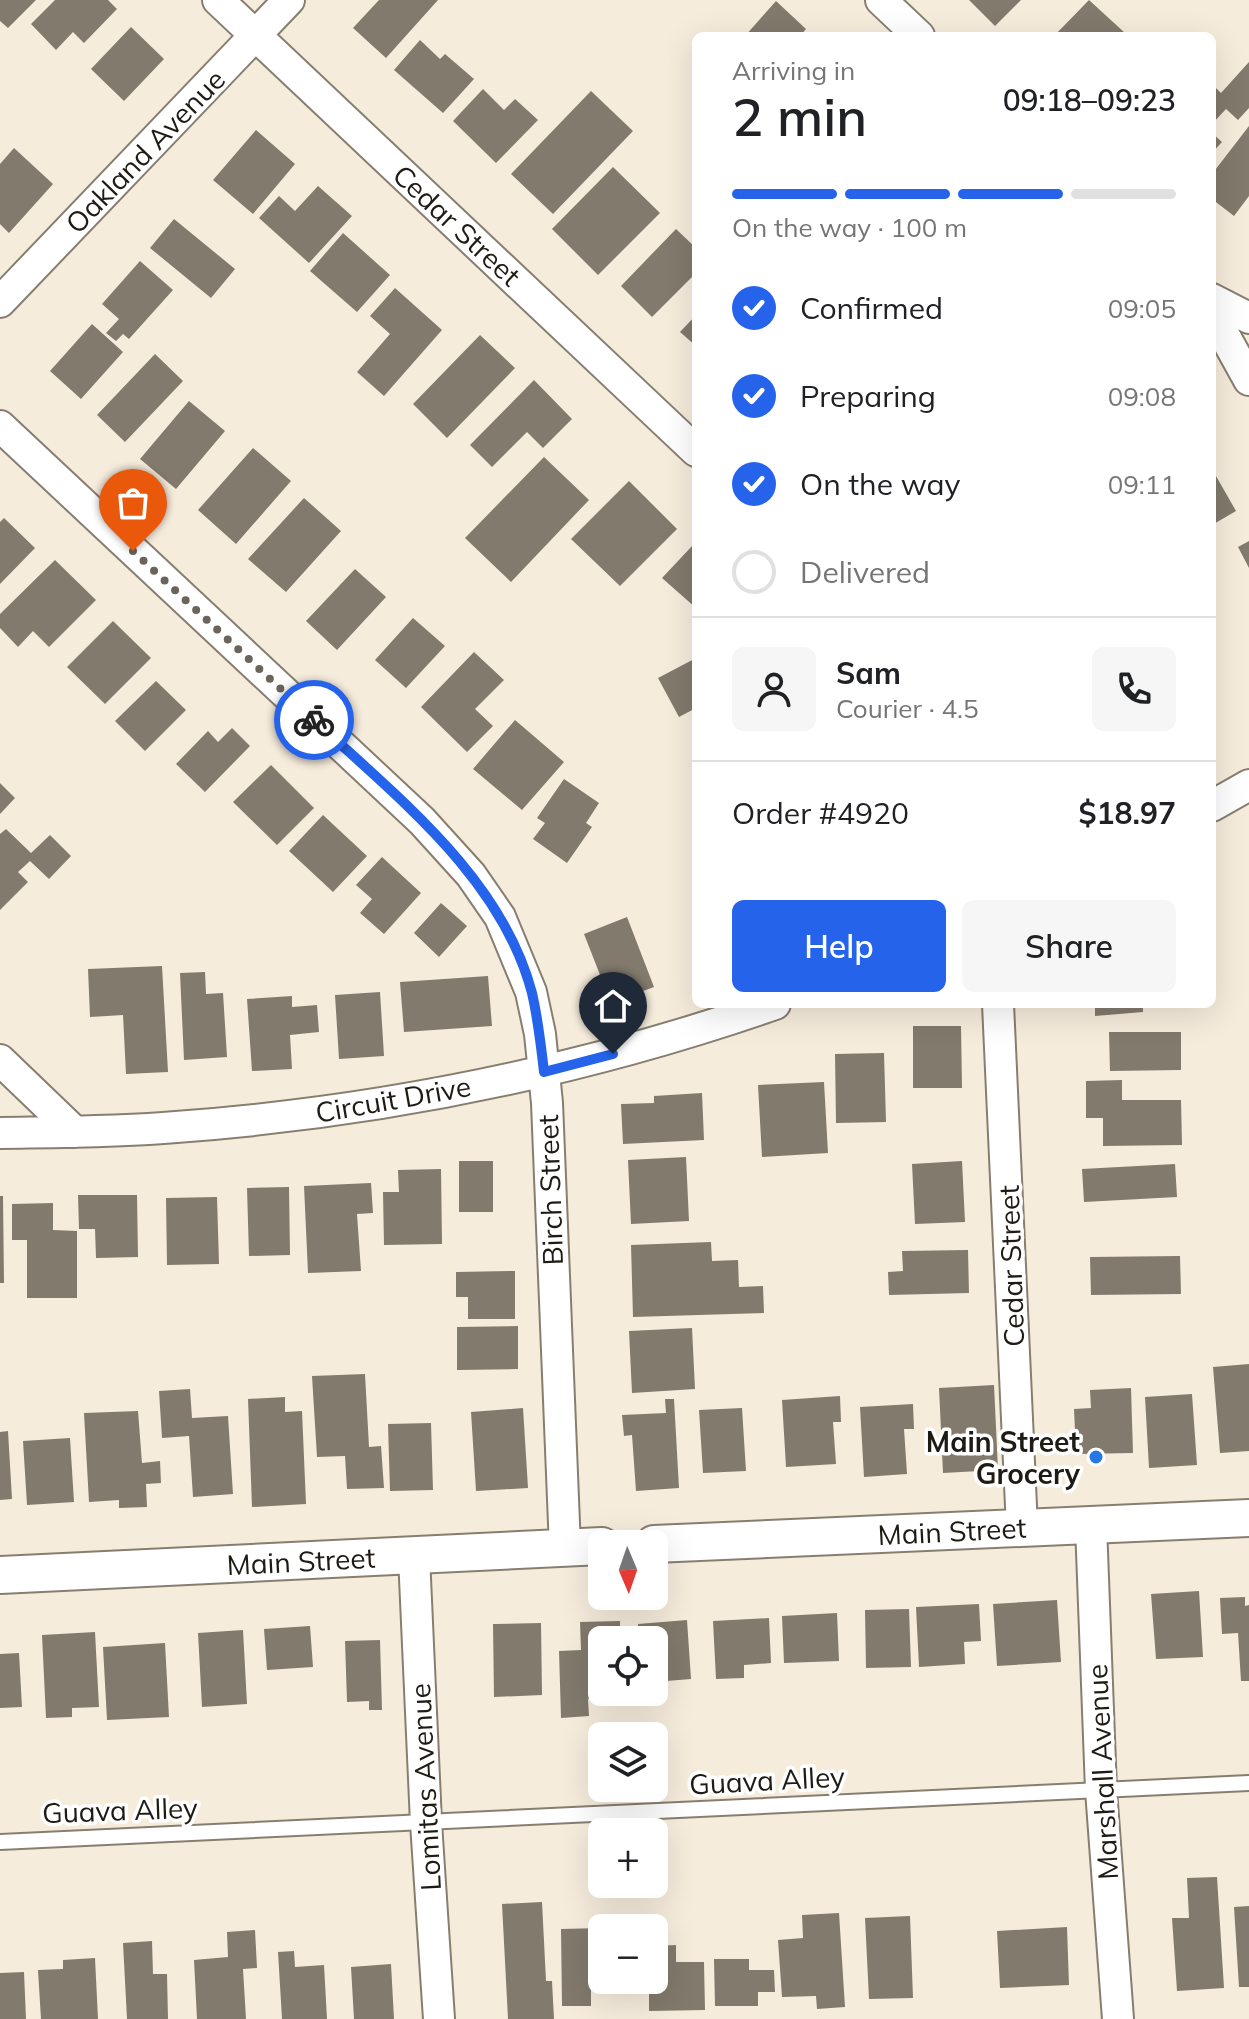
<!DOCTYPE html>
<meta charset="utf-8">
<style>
body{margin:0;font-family:Mulish,sans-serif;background:#f6f6f6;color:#202124;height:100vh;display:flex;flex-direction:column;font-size:30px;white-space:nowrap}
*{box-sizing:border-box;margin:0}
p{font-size:26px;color:#757577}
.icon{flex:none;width:44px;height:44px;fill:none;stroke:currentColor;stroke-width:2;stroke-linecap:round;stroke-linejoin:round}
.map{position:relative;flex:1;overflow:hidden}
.details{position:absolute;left:692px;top:32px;width:524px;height:976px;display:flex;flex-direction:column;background:#fff;border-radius:12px;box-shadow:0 8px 32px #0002}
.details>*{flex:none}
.needle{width:52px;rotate:178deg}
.buttons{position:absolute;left:588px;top:1530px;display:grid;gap:16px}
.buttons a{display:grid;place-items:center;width:80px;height:80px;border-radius:12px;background:#fff;box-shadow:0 8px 32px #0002;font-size:40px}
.pin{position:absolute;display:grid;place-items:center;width:68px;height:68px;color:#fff;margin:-82px -34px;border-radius:50% 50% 50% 0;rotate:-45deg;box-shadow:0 0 8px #0007}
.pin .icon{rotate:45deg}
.courier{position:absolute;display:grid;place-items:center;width:80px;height:80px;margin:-40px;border:6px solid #2563eb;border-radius:50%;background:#fff;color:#222;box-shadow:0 2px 10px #0007}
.summary em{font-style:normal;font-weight:600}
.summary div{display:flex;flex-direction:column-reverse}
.summary{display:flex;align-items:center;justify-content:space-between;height:136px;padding:0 40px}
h1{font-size:52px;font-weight:600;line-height:60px}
.bar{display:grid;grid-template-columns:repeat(4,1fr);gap:12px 8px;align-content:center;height:96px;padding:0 40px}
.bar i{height:10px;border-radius:6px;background:#e0e0e0}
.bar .active{background:#2563eb}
.bar p{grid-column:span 4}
.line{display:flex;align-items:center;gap:20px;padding:0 40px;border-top:2px solid #e0e0e0}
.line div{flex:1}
.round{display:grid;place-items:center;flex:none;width:84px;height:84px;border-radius:12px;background:#f6f6f6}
ol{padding:0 40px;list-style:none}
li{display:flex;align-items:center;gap:24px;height:88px}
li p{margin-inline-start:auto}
li .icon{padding:8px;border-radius:50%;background:#2563eb;color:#fff;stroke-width:4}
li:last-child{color:#757577}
li i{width:44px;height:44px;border:4px solid #e0e0e0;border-radius:50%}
.primary-button{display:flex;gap:16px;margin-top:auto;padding:16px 40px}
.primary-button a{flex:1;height:92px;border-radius:12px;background:#2563eb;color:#fff;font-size:32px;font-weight:600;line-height:92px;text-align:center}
.primary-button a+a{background:#f6f6f6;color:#202124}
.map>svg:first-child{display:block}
.building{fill:#827a6c}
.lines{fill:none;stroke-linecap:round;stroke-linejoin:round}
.service-casing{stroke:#877e70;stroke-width:18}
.minor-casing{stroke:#877e70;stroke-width:34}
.tertiary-casing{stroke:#877e70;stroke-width:40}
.service{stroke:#fff;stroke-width:14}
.minor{stroke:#fff;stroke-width:30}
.tertiary{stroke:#fff;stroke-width:36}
.done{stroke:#6a645b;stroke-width:8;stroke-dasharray:0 14.4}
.route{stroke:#2563eb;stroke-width:10}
.poi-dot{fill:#2679e4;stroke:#fff;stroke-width:3}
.labels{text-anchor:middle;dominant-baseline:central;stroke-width:7;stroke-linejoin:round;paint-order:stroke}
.street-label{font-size:28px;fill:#1e1b15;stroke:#fff}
.poi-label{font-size:28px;font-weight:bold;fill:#1e1b15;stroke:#fff;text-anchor:end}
</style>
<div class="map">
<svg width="1249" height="2019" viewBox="0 0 1249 2019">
<rect width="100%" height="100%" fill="#f6ecdc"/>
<path class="building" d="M0 0H36L8 28 0 21Z
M55 0H108L117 9 84 43 73 32 56 50 31 24Z
M379 0H438L386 58 353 28Z
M969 0H1021L995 26Z
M1089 0 1125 33 1121 36H1054Z
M776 1 806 29 800 36H745Z
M131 27 164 59 124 101 91 69Z
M420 40 440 59 445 54 474 79 443 113 394 70Z
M1249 62V108L1238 120 1226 109 1212 124V84L1221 93Z
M483 89 504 110 515 99 538 120 496 163 453 121Z
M591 91 633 131 553 214 511 174Z
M1249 126V196L1234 216 1212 199V174Z
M256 130 295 164 253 214 213 180Z
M1212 133 1222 142 1212 153Z
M14 148 53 184 9 233 0 224V164Z
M613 167 660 213 598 275 552 229Z
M318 186 352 216 309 263 259 218 279 196 295 211Z
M174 219 235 269 211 298 150 248Z
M676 229 696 248V273L652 317 621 286Z
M343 233 390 275 357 312 310 271Z
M140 261 173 290 129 339 123 334 116 341 106 333 119 319 102 304Z
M395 288 442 330 384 396 357 372 390 334 370 316Z
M696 315V346L680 332Z
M92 324 123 352 81 399 50 371Z
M480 335 515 368 447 438 413 404Z
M155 354 183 381 125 442 97 415Z
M534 380 572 419 543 448 527 432 492 467 470 445Z
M189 401 225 431 176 489 140 459Z
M253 448 291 481 236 544 198 510Z
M544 457 589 500 511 582 465 538Z
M1212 469 1236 511 1212 525Z
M629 481 677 529 620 586 571 539Z
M304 498 341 531 286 592 248 559Z
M4 518 35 548 0 584V522Z
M1249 541V568L1238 547Z
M693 545 696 548V608L662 578Z
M55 560 96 600 49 647 33 631 18 647 0 628V614Z
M355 569 386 597 337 650 306 621Z
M413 618 445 646 406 688 375 660Z
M113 621 151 658 105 704 67 667Z
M474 652 504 680 475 709 493 726 467 752 421 707Z
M696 658V708L679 717 658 678Z
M156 681 186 710 145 751 115 721Z
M515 720 564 762 522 810 473 769Z
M232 728 250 746 205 792 176 764 208 731 218 742Z
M271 765 314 808 277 845 233 802Z
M564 779 599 803 586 823 592 827 567 863 533 839 545 823 537 818Z
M0 783 15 798 0 814Z
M323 815 367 856 333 892 289 851Z
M6 829 31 853 50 835 71 856 49 879 30 861 18 872 28 882 0 910V834Z
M382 857 421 893 384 934 360 913 372 899 356 885Z
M441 903 467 926 439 957 414 933Z
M627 917 654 987 611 1003 584 934Z
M162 966 168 1072 126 1074 123 1015 90 1017 88 969Z
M205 972 206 994 223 993 227 1057 184 1060 180 973Z
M488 976 492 1026 404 1032 400 982Z
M380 992 384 1056 339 1059 335 995Z
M292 996V1007L317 1005 319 1032 290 1035 292 1069 252 1071 247 999Z
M1095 1004H1143V1012L1095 1016Z
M913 1026H961L962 1088H913Z
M1109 1032H1181V1070L1110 1071Z
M884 1053 886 1122 836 1123 835 1054Z
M1122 1080V1100H1181L1182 1145 1103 1146V1118H1086V1081Z
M824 1082 828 1153 762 1157 758 1085Z
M702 1093 704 1140 623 1144 621 1104 654 1103V1096Z
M686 1157 689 1221 631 1224 628 1160Z
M459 1161H493V1212H459Z
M962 1161 965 1222 915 1224 912 1164Z
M1175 1164 1177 1197 1084 1202 1082 1169Z
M441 1169 442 1244 384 1245 383 1192H399L398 1170Z
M371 1183 373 1213 357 1214 361 1271 308 1273 304 1186Z
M289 1187 290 1255 249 1256 247 1188Z
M78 1195H137L138 1257 96 1258 95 1229H79Z
M0 1196H3L4 1283H0Z
M217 1197 219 1264 167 1265 166 1198Z
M53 1203V1230L77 1231V1298H27V1240H12V1204Z
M711 1242 712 1261 738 1260 739 1287 763 1286 764 1313 633 1317 631 1245Z
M968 1250 969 1293 889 1295 888 1272 903 1271 902 1251Z
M1180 1256 1181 1294 1091 1295 1090 1257Z
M515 1271V1319H468V1297H456V1272Z
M518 1326V1369L457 1370V1327Z
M692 1328 695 1389 632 1393 629 1331Z
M1249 1364V1451L1220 1453 1213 1367Z
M365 1374 369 1447 381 1446 384 1488 347 1489 345 1456 317 1457 312 1376Z
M994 1385 998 1470 943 1473 939 1388Z
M1131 1388 1133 1453 1076 1454 1074 1409 1091 1408 1090 1390Z
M190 1389 192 1418 228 1416 233 1494 193 1497 189 1436 162 1438 159 1391Z
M1192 1394 1197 1465 1149 1468 1145 1397Z
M840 1396 841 1422H833L836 1464 786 1467 782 1400Z
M285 1397V1412L302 1411 306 1504 252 1507 248 1399Z
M665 1399H674L679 1488 636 1491 632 1435 624 1436 622 1415 666 1413Z
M913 1404 914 1429H904L907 1474 864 1477 860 1407Z
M523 1408 528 1488 476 1491 471 1412Z
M742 1408 746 1471 703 1473 699 1410Z
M138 1411 142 1463 160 1461 161 1483 146 1484 147 1507 119 1508V1500L89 1502 84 1413Z
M431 1423 433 1490 390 1491 388 1424Z
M8 1431 12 1499 0 1500V1432Z
M70 1438 74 1502 27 1505 23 1441Z
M1199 1591 1203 1657 1156 1659 1151 1594Z
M1245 1597V1606L1249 1605V1681H1241L1238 1633 1222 1634 1220 1598Z
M1057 1600 1061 1662 997 1666 993 1604Z
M979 1604 981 1641 964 1642 965 1664 919 1667 916 1607Z
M909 1609 911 1667 866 1668 865 1610Z
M837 1613 839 1661 784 1663 782 1616Z
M769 1618 771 1663 744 1665V1678L716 1679 713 1621Z
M687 1620 691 1679 654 1682V1640H639L638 1624Z
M620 1621V1640H602V1692H606V1697L588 1699 589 1716 561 1718 559 1651 581 1650 580 1622Z
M541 1623 542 1695 494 1697 493 1624Z
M310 1626 313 1667 267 1670 264 1629Z
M243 1630 247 1704 202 1707 198 1633Z
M95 1632 99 1707 72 1708V1717L46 1718 42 1635Z
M380 1640 382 1710H369V1701L347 1702 345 1641Z
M165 1643 169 1717 107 1720 103 1647Z
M19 1653 22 1707 0 1708V1654Z
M1217 1877 1224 1988 1177 1991 1172 1918H1189L1187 1878Z
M542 1902 546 1981H552L554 2019H508L502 1904Z
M1249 1906V1987H1239L1234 1907Z
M839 1913 845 2007 817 2009 816 1996 782 1997 778 1940 803 1938 802 1915Z
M910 1916 913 1998 869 1999 865 1918Z
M1067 1927 1069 1985 1000 1988 997 1931Z
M602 1928V1980H628V1984L591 1985V2006H562L561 1929Z
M255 1930 257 1968 243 1969 246 2019H197L194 1960 228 1957 227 1932Z
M152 1941 153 1974H167L168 2019H127L123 1943Z
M676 1945V1962H704L705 2010 649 2011V1980H654V1946Z
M294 1951 295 1967 324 1965 327 2019H282L278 1952Z
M95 1958 98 2019H41L38 1970 63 1969V1960Z
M714 1959H749V1970H774L775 1992H758V2006H715Z
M391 1964 394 2019H354L351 1967Z
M24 1972 26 2019H0V1973Z"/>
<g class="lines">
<defs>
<path id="service" d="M0 1842 1249 1783"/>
<path id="minor" d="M218 0 696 451
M881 0 919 36
M1212 299 1249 318
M0 302 289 0
M1212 313 1249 380
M0 426 422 821 471 875 500 917 531 992 540 1034 547 1103 565 1548
M1212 806 1249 785
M998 1004 1022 1528
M0 1060 75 1132
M0 1133C59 1132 118 1132 176 1127 380 1112 582 1071 775 1004
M1091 1525 1101 1790 1118 2019
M414 1556 426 1823 439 2019"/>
<path id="tertiary" d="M654 1544 1249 1518
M0 1575 602 1546"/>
</defs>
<use href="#service" class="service-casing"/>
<use href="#minor" class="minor-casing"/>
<use href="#tertiary" class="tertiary-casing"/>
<use href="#service" class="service"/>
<use href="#minor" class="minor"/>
<use href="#tertiary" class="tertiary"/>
</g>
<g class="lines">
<path class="done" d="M133 551 314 720"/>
<path class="route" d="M314 720C398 798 502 878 532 993 538 1019 541 1045 544 1072L613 1054"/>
</g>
<circle class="poi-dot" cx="1096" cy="1457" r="8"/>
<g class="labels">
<g class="street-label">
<text transform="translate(145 151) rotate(-46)">Oakland Avenue</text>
<text transform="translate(457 225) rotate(43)">Cedar Street</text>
<text transform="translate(393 1099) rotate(-10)">Circuit Drive</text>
<text transform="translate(550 1190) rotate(-92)">Birch Street</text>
<text transform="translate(1011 1266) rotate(-92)">Cedar Street</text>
<text transform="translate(952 1531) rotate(-3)">Main Street</text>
<text transform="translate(301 1561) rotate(-3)">Main Street</text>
<text transform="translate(1102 1772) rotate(-93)">Marshall Avenue</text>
<text transform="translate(767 1780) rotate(-3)">Guava Alley</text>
<text transform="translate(425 1787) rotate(-93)">Lomitas Avenue</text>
<text transform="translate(120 1810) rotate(-2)">Guava Alley</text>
</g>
<g class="poi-label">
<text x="1080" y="1441">Main Street<tspan x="1080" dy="32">Grocery</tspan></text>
</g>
</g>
</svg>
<div class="buttons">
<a><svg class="needle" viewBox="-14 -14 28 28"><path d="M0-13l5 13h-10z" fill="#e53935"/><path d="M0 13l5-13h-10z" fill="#757577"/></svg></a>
<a><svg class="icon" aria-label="locate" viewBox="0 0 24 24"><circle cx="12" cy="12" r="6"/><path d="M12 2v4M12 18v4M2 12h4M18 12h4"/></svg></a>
<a><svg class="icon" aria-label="layers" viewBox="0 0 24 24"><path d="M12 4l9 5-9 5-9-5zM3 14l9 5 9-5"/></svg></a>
<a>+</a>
<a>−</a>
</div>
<div class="pin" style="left:133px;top:551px;background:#ea580c"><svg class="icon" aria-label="bag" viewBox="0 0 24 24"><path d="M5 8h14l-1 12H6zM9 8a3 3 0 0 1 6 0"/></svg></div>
<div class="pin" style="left:613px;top:1054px;background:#1f2937"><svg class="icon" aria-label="home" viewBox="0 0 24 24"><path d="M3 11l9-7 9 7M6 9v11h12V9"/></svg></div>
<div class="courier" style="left:314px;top:720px"><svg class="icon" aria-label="bike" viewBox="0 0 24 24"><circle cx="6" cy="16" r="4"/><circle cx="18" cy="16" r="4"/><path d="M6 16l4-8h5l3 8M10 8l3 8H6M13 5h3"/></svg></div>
<section class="details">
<div class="summary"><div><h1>2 min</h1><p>Arriving in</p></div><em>09:18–09:23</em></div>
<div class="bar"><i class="active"></i><i class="active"></i><i class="active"></i><i></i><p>On the way · 100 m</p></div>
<ol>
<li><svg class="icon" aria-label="check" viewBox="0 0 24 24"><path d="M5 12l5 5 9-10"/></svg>Confirmed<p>09:05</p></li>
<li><svg class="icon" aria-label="check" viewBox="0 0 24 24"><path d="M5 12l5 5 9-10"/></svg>Preparing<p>09:08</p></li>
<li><svg class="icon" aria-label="check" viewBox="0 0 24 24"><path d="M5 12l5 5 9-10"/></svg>On the way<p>09:11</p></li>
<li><i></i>Delivered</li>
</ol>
<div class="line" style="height:144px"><a class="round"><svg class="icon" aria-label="person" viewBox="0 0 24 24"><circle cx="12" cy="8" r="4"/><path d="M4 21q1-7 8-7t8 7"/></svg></a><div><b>Sam</b><p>Courier · 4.5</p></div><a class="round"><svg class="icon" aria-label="phone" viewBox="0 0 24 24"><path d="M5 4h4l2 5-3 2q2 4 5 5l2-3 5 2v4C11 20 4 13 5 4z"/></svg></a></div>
<div class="line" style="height:104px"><div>Order #4920</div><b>$18.97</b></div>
<div class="primary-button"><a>Help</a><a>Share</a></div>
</section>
</div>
